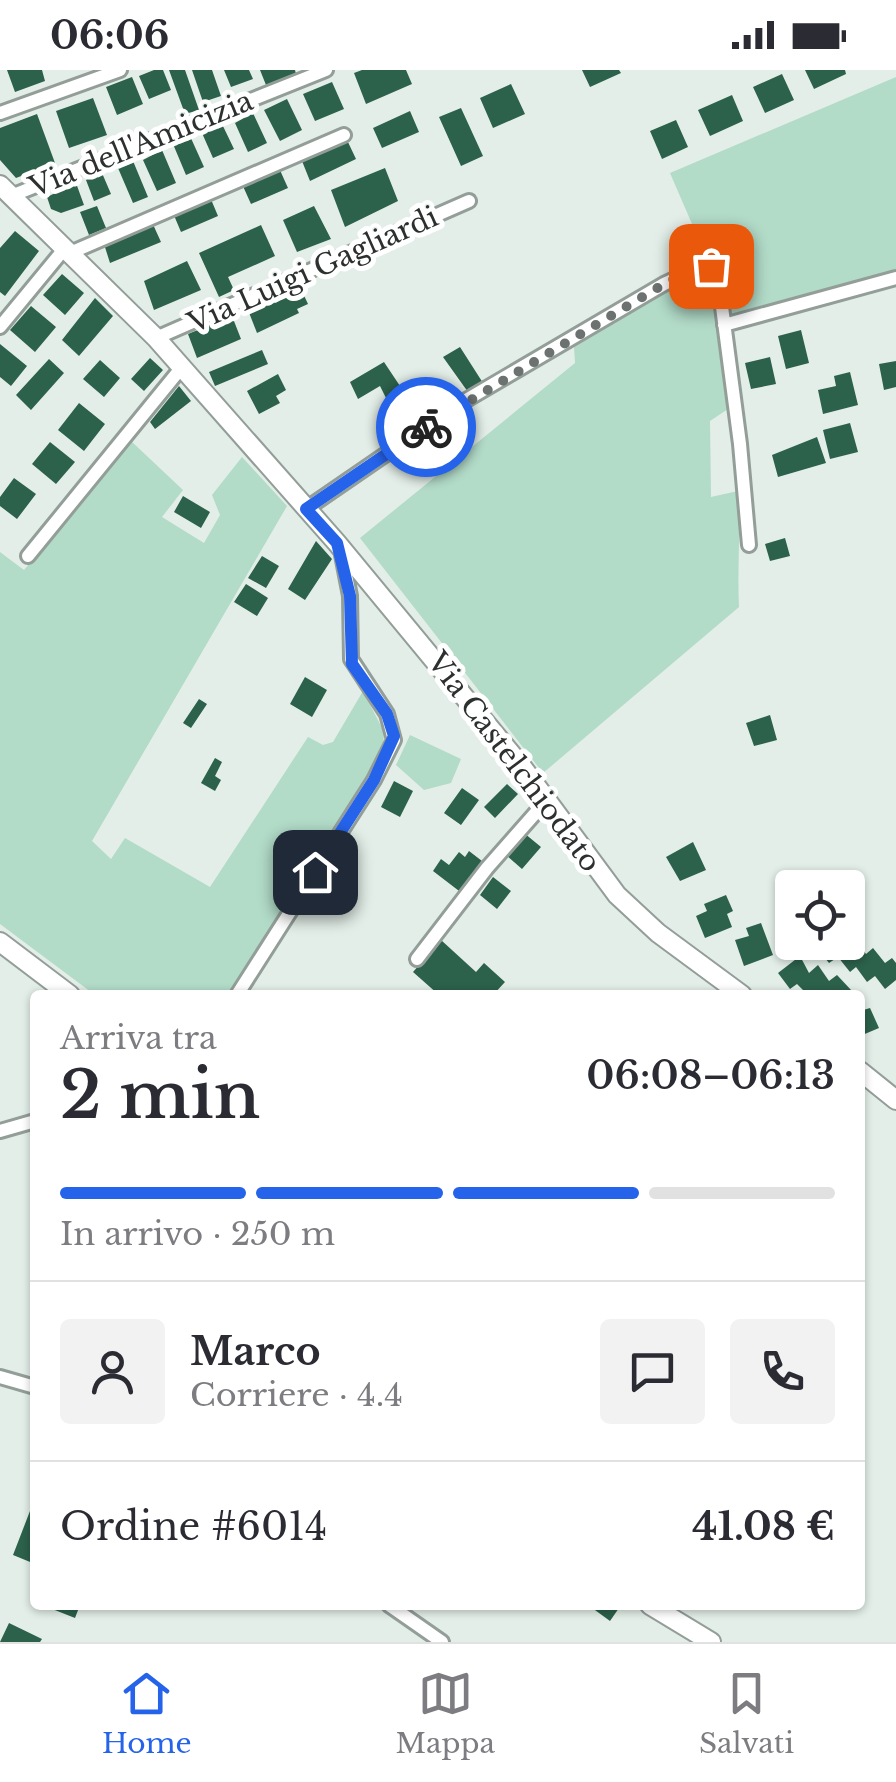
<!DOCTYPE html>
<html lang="it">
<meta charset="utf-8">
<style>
body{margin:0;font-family:"Libre Baskerville",serif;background:#f2f2f3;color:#2b2b33;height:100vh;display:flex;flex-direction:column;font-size:38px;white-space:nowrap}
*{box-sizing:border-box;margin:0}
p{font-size:32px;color:#7c7c81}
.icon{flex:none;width:55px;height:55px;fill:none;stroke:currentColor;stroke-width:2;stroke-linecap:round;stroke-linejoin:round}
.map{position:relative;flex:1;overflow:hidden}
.side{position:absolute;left:30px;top:920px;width:835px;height:620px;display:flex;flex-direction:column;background:#fff;border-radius:10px;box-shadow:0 2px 8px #0004}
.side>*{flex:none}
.fabs{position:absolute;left:775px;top:800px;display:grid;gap:20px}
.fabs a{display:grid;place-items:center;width:90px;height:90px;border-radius:10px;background:#fff;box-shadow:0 2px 8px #0004;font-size:50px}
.pin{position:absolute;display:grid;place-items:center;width:85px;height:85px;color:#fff;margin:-42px;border-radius:20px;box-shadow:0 5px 15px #0006}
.courier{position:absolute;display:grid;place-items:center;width:100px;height:100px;margin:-50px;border:8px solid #2563eb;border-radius:50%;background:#fff;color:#222;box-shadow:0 2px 12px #0007}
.summary em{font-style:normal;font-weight:600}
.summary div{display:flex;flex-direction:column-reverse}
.summary{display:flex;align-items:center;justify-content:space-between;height:170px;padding:0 30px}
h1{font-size:65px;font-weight:600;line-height:75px}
.bar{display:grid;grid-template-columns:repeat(4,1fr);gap:15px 10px;align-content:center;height:120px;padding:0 30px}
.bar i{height:12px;border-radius:8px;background:#e1e1e2}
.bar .active{background:#2563eb}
.bar p{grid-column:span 4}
.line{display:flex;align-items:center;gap:25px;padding:0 30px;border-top:2px solid #e1e1e2}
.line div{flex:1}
.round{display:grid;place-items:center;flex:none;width:105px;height:105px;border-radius:10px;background:#f2f2f3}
.status{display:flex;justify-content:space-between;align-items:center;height:70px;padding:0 50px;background:#fff;direction:ltr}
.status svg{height:28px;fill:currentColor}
.menu{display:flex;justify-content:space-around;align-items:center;height:140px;border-top:2px solid #e1e1e2;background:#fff;font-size:28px;color:#7c7c81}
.menu a{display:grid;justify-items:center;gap:5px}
.menu .active{color:#2563eb}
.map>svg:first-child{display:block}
.green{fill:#b2dbc8}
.building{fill:#2c614b}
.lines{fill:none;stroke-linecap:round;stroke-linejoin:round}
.street-casing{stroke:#939e99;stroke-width:18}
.secondary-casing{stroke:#939e99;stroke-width:22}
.street{stroke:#fff;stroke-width:12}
.secondary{stroke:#fff;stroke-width:18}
.done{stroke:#6c726f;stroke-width:10;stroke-dasharray:0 18}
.route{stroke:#2563eb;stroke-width:12}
.labels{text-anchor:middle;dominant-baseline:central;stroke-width:10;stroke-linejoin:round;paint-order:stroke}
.street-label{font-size:28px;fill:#2c302e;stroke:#fff}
</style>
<div class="status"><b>06:06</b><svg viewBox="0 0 49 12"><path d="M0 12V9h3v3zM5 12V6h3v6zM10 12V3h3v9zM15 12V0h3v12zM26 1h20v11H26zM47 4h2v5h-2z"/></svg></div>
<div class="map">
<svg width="896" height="1572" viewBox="0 0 896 1572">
<rect width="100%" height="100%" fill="#e3eee8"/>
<path class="green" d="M896 7V201L730 246 725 177 705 184 670 103Z
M697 203 711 208 715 217 731 337 710 351 711 427 738 421C741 460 737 497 739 537L543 703 360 468 575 293 574 277Z
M131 371 183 420 162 447 204 473 220 445 212 425 242 387 287 436 92 771 111 789 125 768 210 817 308 667 323 675 333 672 363 621 384 662 383 681 230 925H95L0 854V482L24 500Z
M410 665 461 689 451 713 424 720 396 695Z"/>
<path class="building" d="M7 0H42L45 11 15 22Z
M154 0H163L171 20 149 29 139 6Z
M169 0H185L199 40 185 44Z
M192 0H212L221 26 203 32Z
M224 0H249L253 9 231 17Z
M260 0H295L296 4 266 15Z
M362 0H406L412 14 366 34 354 3Z
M582 0H619L621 3 590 17Z
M805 0H845L846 4 814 19Z
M782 4 794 30 765 43 753 17Z
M132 7 143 34 117 45 106 17Z
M332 12 344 39 315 51 303 24Z
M511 14 525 44 493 58 480 28Z
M732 25 743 51 710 66 698 40Z
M93 28 107 65 69 78 56 41Z
M287 29 302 60 280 71 264 40Z
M461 38 483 86 461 96 439 47Z
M410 41 419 62 382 78 373 58Z
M253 43 267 73 248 82 235 53Z
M37 44 55 93 16 108 0 90V58Z
M676 50 688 77 662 89 650 61Z
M222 54 234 79 213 88 202 63Z
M190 66 204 97 186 105 173 74Z
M347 70 356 89 310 111 302 91Z
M162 80 176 113 157 121 143 90Z
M133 91 148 127 133 133 118 98Z
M279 98 288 118 251 134 242 114Z
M385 98 398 131 345 157 331 120Z
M102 103 111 124 94 131 86 110Z
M76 113 84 135 61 143 51 139 47 127Z
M210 127 218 146 181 162 173 143Z
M97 136 106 158 89 165 80 142Z
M314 136 331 169 297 182 283 150Z
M151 150 161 172 110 193 104 174Z
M261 155 275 186 228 207 234 220 219 227 199 183Z
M15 161 39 181 5 226 0 222V178Z
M187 191 201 220 154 240 144 211Z
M62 204 84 223 65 245 43 225Z
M300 217 308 234 297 239 299 243 257 263 248 240Z
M95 228 113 246 79 286 62 270Z
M31 236 56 257 35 282 10 260Z
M232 246 241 269 197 288 188 264Z
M801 260 809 293 786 299 778 266Z
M0 274 27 296 11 316 0 307Z
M460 277 483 313 468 322 443 287Z
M262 280 268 294 215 316 209 302Z
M770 287 776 314 751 319 745 293Z
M150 288 163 300 144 321 131 309Z
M49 289 64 303 31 340 16 325Z
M100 290 120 308 104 327 83 309Z
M896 291V317L884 320 879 294Z
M384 292 404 322 388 332 380 316 358 329 350 312Z
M850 302 858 335 823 344 818 320 836 316 834 306Z
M278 304 286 320 276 326 280 333 259 344 247 321Z
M179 316 191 331 155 359 150 352Z
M407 330 415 342 409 345 413 355 392 369 380 348Z
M79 333 105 354 84 381 58 360Z
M850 353 858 382 830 389 823 360Z
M817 367 826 393 778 407 772 385Z
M50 372 75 392 56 414 32 394Z
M14 408 36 424 17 449 0 436V427Z
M183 426 210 442 201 458 174 442Z
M785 468 790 486 770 491 765 474Z
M316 471 332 489 305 530 288 519Z
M262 486 279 496 266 518 248 508Z
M246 514 268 528 257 546 234 532Z
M305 607 327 620 312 647 290 634Z
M199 629 207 634 191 658 183 653Z
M770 645 777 670 754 676 746 653Z
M215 688 222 692 215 706 221 710 215 721 201 713Z
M394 711 413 721 400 747 381 737Z
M507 714 518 724 495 748 484 737Z
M462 718 479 730 461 755 444 743Z
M524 763 541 777 522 799 506 785Z
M693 772 706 800 680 811 666 787Z
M469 781 482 791 479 796 482 799 463 824 433 801 441 789 449 795 459 782 465 787Z
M493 807 511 821 497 839 480 825Z
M726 825 733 841 727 844 732 857 705 868 696 846 707 841 704 834Z
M761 853 773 885 744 896 735 870 749 866 746 858Z
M854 869 866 884 873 878 885 893 892 888 896 893V910L885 919 875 906 867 912 856 897 850 902 838 887 829 893 816 877 822 872 847 875Z
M441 870 476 902 484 893 505 912 493 925H439L413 902Z
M800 886 809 903 818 895 829 911 837 905 852 921 845 925H821L818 921 808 925 797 914 790 919 778 903Z
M870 938 879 958 860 966V941Z
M35 1428V1494L13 1485Z
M42 1535H80L75 1548Z
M588 1535H614L619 1538 610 1551Z
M9 1553 42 1569 40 1572H0Z"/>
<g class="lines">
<defs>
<path id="street" d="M0 43 120 0
M11 126 326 0
M70 183 344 65
M724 255 896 208
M0 257 65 178
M156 268 469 131
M306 439 456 336 664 214 707 194 714 199 719 214 740 374 749 475
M28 486 182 297
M417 889 487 798 546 731
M237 925 374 710 394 670 387 644 351 589 350 526 342 485
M0 1061 35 1051
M0 1307 35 1317
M389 1535 442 1572"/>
<path id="secondary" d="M0 115 156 268 337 473 523 698 617 825 658 863 742 925
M0 872 70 925
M860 1001 896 1030
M650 1535 711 1572"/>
</defs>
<use href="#street" class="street-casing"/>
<use href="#secondary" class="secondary-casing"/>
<use href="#street" class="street"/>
<use href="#secondary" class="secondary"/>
</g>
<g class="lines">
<path class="done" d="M426 357 664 214 702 195 711 196"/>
<path class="route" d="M315 802 374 710 394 666 387 644 352 594 350 526 337 473 306 439 426 357"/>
</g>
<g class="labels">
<g class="street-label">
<text transform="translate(141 74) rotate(-22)">Via dell'Amicizia</text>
<text transform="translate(313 200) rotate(-24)">Via Luigi Gagliardi</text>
<text transform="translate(514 692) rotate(53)">Via Castelchiodato</text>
</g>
</g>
</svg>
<div class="fabs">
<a><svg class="icon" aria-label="locate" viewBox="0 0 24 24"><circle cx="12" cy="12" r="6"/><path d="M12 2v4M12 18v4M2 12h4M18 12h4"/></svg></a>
</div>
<div class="pin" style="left:711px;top:196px;background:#ea580c"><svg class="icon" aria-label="bag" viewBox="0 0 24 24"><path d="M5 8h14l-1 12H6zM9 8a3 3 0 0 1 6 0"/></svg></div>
<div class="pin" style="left:315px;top:802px;background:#1f2937"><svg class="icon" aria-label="home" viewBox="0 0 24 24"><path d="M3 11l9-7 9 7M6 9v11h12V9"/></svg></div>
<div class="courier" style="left:426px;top:357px"><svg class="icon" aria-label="bike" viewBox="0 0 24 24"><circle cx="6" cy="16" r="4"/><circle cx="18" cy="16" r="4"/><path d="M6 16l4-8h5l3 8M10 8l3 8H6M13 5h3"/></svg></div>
<section class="side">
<div class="summary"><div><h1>2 min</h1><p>Arriva tra</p></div><em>06:08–06:13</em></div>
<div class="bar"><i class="active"></i><i class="active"></i><i class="active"></i><i></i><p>In arrivo · 250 m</p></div>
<div class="line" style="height:180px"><a class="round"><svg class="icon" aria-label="person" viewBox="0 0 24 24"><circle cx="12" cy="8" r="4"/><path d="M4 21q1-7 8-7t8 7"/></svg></a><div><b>Marco</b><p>Corriere · 4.4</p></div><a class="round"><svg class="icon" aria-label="chat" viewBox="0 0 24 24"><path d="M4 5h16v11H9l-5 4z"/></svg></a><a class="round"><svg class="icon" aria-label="phone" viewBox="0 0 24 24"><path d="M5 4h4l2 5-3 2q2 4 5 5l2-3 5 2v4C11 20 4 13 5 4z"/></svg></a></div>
<div class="line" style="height:130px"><div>Ordine #6014</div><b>41.08 €</b></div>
</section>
</div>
<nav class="menu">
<a class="active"><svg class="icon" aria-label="home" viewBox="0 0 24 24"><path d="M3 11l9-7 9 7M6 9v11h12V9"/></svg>Home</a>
<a><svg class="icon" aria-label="map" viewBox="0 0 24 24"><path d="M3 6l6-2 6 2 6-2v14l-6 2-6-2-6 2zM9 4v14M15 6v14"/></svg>Mappa</a>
<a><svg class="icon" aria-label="saved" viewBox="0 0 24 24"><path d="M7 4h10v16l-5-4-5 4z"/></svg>Salvati</a>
</nav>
